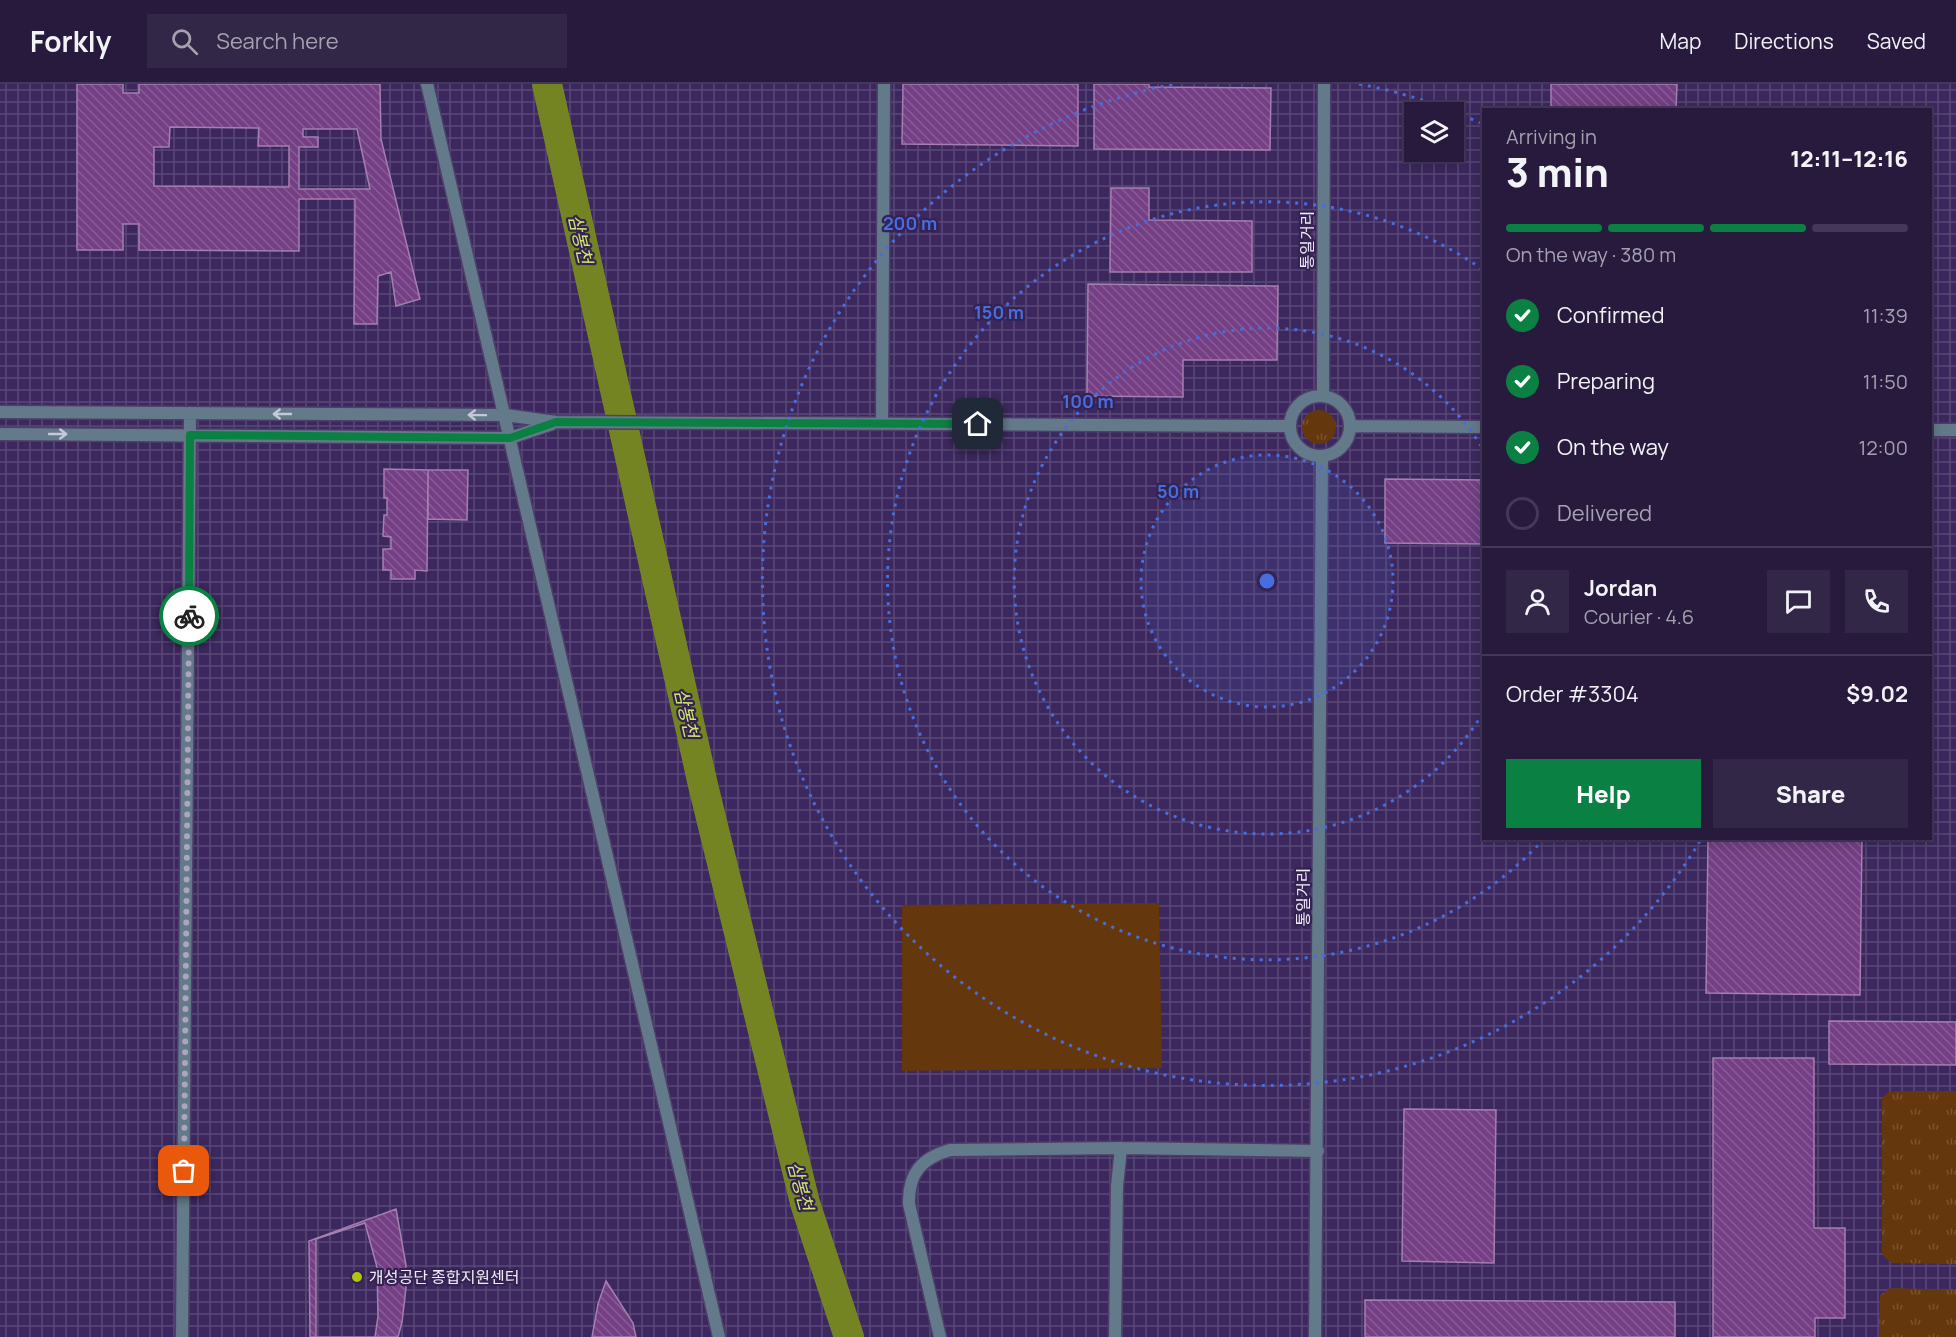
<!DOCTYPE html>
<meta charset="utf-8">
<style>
body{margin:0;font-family:Manrope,"Noto Sans KR",sans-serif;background:#332748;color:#f1f3f6;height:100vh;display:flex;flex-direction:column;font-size:22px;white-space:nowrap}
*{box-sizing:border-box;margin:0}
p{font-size:20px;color:#a4a1b0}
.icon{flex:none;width:33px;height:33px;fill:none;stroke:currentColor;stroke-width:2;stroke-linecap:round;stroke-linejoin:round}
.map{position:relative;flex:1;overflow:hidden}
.drawer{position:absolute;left:1482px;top:24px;width:450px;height:732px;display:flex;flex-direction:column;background:#271a3d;border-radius:0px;box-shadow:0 3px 15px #0003,0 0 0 2px #433857}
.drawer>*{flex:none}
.tools{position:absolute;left:1404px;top:18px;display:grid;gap:12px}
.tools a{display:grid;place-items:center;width:60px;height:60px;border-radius:0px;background:#271a3d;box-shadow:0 3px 15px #0003,0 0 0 2px #433857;font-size:30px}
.pin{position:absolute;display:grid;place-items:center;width:51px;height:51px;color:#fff;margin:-26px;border-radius:12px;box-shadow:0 3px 9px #0006}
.courier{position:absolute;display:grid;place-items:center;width:60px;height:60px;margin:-30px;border:4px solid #0b8043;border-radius:50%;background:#fff;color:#222;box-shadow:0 2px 8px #0007}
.head em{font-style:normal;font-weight:800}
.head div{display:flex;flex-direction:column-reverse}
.head{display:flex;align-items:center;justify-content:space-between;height:102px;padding:0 24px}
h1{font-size:39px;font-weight:800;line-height:45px}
.bar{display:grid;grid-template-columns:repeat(4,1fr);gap:9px 6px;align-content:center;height:72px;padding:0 24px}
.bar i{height:8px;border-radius:4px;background:#433857}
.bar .active{background:#0b8043}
.bar p{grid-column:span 4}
.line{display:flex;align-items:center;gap:15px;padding:0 24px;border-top:2px solid #433857}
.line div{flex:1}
.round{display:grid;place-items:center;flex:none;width:63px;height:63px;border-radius:0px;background:#332748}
ol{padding:0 24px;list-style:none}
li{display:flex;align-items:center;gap:18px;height:66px}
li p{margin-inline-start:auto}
li .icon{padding:6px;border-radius:50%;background:#0b8043;color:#fff;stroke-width:4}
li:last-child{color:#a4a1b0}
li i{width:33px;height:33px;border:3px solid #433857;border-radius:50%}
.button{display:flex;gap:12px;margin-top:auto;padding:12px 24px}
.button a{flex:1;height:69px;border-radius:0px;background:#0b8043;color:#fff;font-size:24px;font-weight:800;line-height:69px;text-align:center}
.button a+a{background:#332748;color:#f1f3f6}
header{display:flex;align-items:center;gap:36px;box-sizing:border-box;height:84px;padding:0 30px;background:#271a3d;border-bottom:2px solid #433857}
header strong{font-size:28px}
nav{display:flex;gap:33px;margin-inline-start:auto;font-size:21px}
.search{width:420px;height:54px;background:#332748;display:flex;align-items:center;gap:15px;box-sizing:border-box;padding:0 21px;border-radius:0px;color:#a4a1b0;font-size:22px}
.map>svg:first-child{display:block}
.industrial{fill:url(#industrial-grid);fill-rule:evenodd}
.grass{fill:url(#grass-tufts)}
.garden{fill:#65370c}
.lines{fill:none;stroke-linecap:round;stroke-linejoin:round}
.river{stroke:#758422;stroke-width:30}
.building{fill:url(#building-back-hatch);stroke:#a47faf;stroke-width:1.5;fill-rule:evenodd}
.minor-casing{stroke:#4e3f69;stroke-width:15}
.minor{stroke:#637a8a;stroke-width:12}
.oneway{stroke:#c5c8da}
.done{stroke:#aea4c0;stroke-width:6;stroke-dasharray:0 10.8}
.route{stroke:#0b8043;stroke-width:8}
.ring{fill:none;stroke:#476ddf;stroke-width:3;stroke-dasharray:3 6}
.poi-dot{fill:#aec60c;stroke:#342351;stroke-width:2}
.labels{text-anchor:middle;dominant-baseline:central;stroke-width:4.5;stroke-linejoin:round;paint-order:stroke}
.street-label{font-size:16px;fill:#efeafc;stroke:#342351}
.poi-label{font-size:16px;fill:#efeafc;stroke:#342351;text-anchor:start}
.water-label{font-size:18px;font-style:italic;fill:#d2e86d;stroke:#342351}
.centre{fill:#476ddf;stroke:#342351;stroke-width:3}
.ring-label{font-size:18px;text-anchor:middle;font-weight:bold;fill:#476ddf;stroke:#342351;stroke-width:4.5;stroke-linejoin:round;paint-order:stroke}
</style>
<header>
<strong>Forkly</strong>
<div class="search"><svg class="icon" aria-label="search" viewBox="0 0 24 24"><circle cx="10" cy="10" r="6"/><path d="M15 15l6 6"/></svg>Search here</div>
<nav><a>Map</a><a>Directions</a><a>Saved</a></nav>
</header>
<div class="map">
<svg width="1956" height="1253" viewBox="0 0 1956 1253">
<defs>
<pattern id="industrial-grid" width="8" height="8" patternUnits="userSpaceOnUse" patternTransform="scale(1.5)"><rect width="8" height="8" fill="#3c285e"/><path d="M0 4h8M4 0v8" fill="none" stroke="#584776"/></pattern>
<pattern id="grass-tufts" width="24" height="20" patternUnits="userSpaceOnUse" patternTransform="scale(1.5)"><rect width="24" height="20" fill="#65370c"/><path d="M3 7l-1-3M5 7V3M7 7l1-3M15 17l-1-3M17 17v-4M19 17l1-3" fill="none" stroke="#7b5430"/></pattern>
<pattern id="building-back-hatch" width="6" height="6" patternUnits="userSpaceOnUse" patternTransform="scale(1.5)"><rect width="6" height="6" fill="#743f84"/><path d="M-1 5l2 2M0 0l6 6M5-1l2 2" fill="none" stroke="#885b96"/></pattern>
</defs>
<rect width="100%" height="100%" fill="#342351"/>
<path class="industrial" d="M0 0H1956V1253H0ZM1484 26H1930V754H1484ZM1414 28H1454V68H1414Z"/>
<path class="grass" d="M1302 343a17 17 0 1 1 34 0a17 17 0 1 1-34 0Z
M1899 1007H1956V1180L1892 1179 1886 1175 1882 1169V1014L1889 1008Z
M1891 1204 1956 1206V1253H1879L1880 1211Z"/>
<path class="garden" d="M1159 819 1162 984 902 987V821Z"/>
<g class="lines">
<path class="river" d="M547 0 703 701 805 1119 849 1253"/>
</g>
<path class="building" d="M77 0H123V9H139V0H380L381 55 420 215 396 222 391 188 378 192 377 240H354L355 115H299V167L139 166V140H123V166H77ZM170 43 259 44 258 62H289V103L154 102V63H169ZM303 45H357L370 105H299V63H318V53H303Z
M903 0H1078V62L902 60Z
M1094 0H1149V3L1271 4 1270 66 1094 65Z
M1551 0H1677L1676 26H1551Z
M1111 104H1149V136L1252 137V188H1110Z
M1088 200 1278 202 1277 276H1183V313L1087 312Z
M384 385 428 386 427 487 415 486V495H391V486H383V465H391V453L383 452 384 431H387V414H384Z
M428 386H468L467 436 428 435Z
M1385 395 1484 396V460L1385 459Z
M1708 754H1862L1860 911 1706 909Z
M1829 937 1956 938V981L1829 980Z
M1713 974H1814V1144H1845V1234H1815V1253H1713Z
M1404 1025 1496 1026 1494 1179 1402 1177Z
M396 1125 406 1181V1204L402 1238 398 1253H310L309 1157Z
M365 1139 377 1183 378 1232 375 1253H316V1155Z
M606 1197 633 1239 636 1253H592L598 1220Z
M1365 1216 1675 1218V1253H1365Z"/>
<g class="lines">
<defs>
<path id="minor" d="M427 0 719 1253
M1290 342a30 30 0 1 1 60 0a30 30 0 1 1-60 0Z
M1323 312 1324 0
M0 328 505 331 556 338 1290 342
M882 340 884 0
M1350 342 1484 343
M1930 346H1956
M0 350 510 354 552 340
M182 1253 190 329
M940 1253 909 1120C908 1089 922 1074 950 1066L1121 1064 1318 1067
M1115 1253 1117 1102 1121 1064
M1315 1253 1322 373"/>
</defs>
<use href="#minor" class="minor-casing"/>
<use href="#minor" class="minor"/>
</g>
<defs><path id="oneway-shaft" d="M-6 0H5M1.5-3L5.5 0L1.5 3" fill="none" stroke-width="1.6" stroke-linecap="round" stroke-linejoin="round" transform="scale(1.5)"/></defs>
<g class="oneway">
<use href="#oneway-shaft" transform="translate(282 330) rotate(-180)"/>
<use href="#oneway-shaft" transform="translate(477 331) rotate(-179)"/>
<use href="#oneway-shaft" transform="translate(58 350)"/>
</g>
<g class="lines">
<path class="done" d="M184 1087 189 532"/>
<path class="route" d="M189 532 190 351 510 354 556 338 978 340"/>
</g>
<circle cx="1267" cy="497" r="126" fill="#476ddf" fill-opacity=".12"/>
<g class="ring">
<circle cx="1267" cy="497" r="126"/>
<path d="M1483 629A253 253 0 1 1 1483 365"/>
<path d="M1544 755A379 379 0 1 1 1482 185"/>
<path d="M1700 757A505 505 0 1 1 1175 0M1359 0A505 505 0 0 1 1480 39"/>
</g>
<circle class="poi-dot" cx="357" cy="1193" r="6"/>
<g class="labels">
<g class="street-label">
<text transform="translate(1307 156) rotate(-90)">통일거리</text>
<text transform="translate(1303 813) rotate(-90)">통일거리</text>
</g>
<g class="poi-label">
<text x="369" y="1193">개성공단 종합지원센터</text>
</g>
<g class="water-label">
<text transform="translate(581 155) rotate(77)">삼봉천</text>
<text transform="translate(687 629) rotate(77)">삼봉천</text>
<text transform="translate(801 1102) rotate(75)">삼봉천</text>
</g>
</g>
<circle cx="1267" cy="497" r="9" class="centre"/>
<g class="ring-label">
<text x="910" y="146">200 m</text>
<text x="999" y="235">150 m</text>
<text x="1088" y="324">100 m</text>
<text x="1178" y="414">50 m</text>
</g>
</svg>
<div class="tools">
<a><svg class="icon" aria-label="layers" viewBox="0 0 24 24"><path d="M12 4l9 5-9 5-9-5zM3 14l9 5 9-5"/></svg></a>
</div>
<div class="pin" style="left:184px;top:1087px;background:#ea580c"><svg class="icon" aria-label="bag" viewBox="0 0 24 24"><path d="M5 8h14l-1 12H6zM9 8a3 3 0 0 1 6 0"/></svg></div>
<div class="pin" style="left:978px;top:340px;background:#1f2937"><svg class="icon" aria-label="home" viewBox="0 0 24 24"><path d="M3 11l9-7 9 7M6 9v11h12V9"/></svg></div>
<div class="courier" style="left:189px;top:532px"><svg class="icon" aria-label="bike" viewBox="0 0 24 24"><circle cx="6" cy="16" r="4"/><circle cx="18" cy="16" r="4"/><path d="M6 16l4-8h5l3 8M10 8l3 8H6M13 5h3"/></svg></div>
<section class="drawer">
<div class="head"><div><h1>3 min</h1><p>Arriving in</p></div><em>12:11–12:16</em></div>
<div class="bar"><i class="active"></i><i class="active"></i><i class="active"></i><i></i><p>On the way · 380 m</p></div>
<ol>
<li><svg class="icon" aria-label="check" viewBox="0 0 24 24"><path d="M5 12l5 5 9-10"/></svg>Confirmed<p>11:39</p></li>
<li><svg class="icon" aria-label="check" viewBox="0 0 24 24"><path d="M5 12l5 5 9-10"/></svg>Preparing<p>11:50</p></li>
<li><svg class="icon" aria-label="check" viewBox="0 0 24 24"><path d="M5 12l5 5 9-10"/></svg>On the way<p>12:00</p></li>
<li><i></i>Delivered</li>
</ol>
<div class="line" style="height:108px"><a class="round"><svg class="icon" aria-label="person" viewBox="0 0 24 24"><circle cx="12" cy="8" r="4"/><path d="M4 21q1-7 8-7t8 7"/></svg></a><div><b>Jordan</b><p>Courier · 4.6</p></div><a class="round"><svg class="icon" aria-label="chat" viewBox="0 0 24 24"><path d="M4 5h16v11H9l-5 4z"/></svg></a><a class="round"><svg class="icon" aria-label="phone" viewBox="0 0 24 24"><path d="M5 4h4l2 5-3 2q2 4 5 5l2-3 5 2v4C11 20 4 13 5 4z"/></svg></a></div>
<div class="line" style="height:78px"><div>Order #3304</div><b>$9.02</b></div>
<div class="button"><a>Help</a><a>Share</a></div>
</section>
</div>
